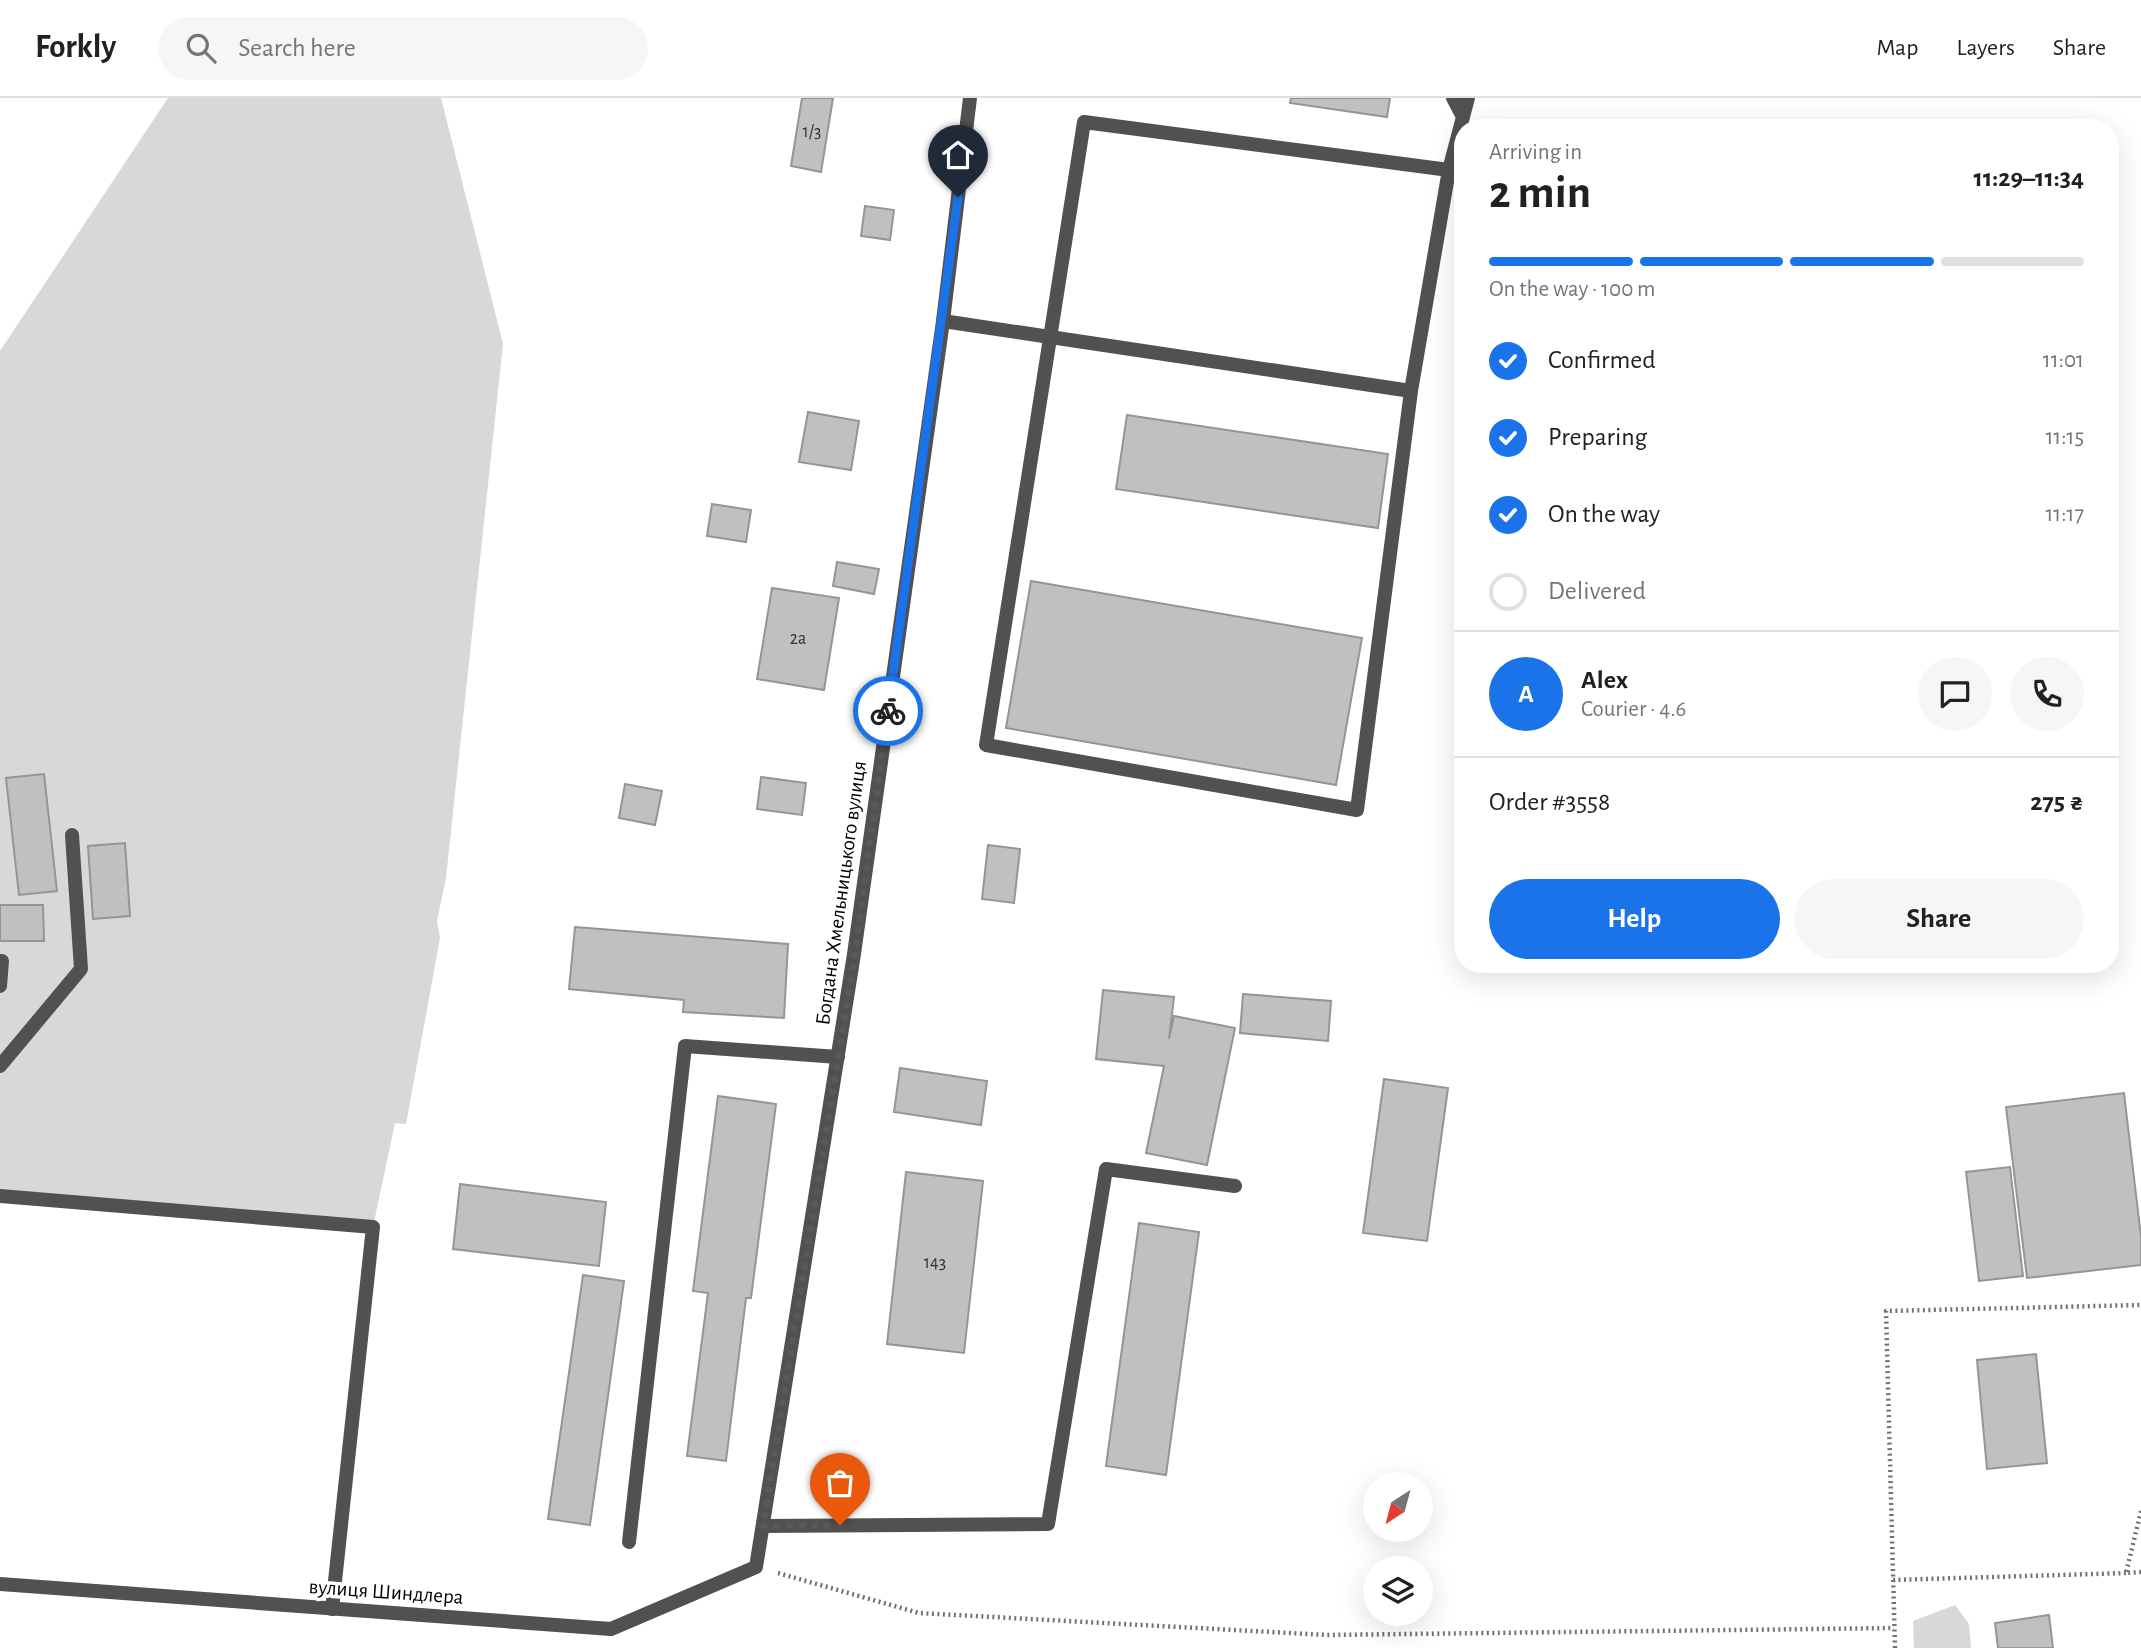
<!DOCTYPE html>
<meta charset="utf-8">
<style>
body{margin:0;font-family:"Alegreya Sans",sans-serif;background:#f6f6f6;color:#202124;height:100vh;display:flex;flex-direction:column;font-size:26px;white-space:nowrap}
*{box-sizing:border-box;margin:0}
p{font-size:23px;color:#757577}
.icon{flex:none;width:38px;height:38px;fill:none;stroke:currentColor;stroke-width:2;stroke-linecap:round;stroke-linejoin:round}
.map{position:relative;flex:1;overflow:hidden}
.drawer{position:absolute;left:1454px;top:21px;width:665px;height:854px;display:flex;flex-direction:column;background:#fff;border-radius:28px;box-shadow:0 7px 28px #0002}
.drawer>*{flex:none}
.needle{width:46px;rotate:216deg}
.fabs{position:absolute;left:1363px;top:1374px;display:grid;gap:14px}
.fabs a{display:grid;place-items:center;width:70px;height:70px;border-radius:50%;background:#fff;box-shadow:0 7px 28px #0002;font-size:35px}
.pin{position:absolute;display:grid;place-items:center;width:60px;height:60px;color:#fff;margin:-72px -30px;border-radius:50% 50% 50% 0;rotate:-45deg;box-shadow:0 0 7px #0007}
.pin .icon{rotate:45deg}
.courier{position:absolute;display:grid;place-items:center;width:70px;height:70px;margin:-35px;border:5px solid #1a73e8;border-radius:50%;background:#fff;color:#222;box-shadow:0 2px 9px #0007}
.headline em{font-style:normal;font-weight:600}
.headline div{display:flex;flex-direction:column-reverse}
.headline{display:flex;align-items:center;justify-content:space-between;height:119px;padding:0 35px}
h1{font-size:46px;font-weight:600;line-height:52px}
.bar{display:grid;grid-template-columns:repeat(4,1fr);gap:10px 7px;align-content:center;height:84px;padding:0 35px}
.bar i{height:9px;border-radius:5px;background:#e0e0e0}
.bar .on{background:#1a73e8}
.bar p{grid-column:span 4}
.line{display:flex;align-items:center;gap:18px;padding:0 35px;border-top:2px solid #e0e0e0}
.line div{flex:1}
.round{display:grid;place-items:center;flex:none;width:74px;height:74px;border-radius:37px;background:#f6f6f6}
ol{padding:0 35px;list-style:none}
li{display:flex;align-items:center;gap:21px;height:77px}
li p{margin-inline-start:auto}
li .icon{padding:7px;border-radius:50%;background:#1a73e8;color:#fff;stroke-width:4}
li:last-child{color:#757577}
li i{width:38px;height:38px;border:4px solid #e0e0e0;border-radius:50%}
.button{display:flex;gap:14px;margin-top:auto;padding:14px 35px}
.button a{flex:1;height:80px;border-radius:42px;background:#1a73e8;color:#fff;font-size:28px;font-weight:600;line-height:80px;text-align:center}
.button a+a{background:#f6f6f6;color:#202124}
header{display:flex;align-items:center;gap:42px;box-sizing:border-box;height:98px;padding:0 35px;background:#fff;border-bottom:2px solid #e0e0e0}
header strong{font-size:33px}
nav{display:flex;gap:38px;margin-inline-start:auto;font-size:24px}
.search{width:490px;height:63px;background:#f6f6f6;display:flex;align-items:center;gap:18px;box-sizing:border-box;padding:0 24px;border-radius:38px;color:#757577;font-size:26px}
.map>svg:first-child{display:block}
.green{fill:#d8d8d8}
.building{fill:#c0c0c0;stroke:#959595;stroke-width:2}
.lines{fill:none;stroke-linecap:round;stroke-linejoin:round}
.path{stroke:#737373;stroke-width:4.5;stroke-dasharray:2 3.5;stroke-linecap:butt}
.service{stroke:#515151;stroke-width:14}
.minor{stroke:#515151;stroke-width:14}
.done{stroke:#595959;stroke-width:7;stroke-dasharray:0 12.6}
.route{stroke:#1a73e8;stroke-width:9}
.labels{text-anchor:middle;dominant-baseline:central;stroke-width:7;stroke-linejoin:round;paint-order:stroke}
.number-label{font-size:18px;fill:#303030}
.street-label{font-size:21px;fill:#000;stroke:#fff}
</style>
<header>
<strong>Forkly</strong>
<div class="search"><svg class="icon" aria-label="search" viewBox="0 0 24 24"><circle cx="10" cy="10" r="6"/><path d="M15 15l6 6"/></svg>Search here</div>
<nav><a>Map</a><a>Layers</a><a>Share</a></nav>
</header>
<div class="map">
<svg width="2141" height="1550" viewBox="0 0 2141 1550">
<rect width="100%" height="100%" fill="#fff"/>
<path class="green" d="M168 0H441L503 246 446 780 437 823 440 840 406 1026 395 1025 373 1129 0 1098V253Z
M1955 1507 1969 1526 1971 1550H1914L1913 1523Z"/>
<path class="building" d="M802 0H833L821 74 791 68Z
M1291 0H1390L1387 19 1290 5Z
M865 108 894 112 890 142 861 138Z
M808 314 859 323 851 372 799 364Z
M1127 317 1388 356 1378 430 1116 391Z
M712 406 751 412 746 444 707 438Z
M837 464 879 471 874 496 833 488Z
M1031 483 1362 540 1336 687 1006 630Z
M772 490 839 500 824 592 757 581Z
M44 676 57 793 19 797 6 680Z
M761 679 806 685 802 717 757 711Z
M625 686 662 693 655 727 619 720Z
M125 745 130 818 93 821 88 748Z
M988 747 1020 751 1014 805 982 801Z
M0 807H43L44 843H0Z
M575 829 788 846 784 920 683 914 684 902 569 891Z
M1103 892 1174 899 1169 941 1174 918 1235 930 1207 1067 1146 1055 1164 968 1096 961Z
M1243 896 1331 903 1328 943 1240 935Z
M900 970 987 983 981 1027 894 1014Z
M1384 981 1448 990 1427 1143 1363 1135Z
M2124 995 2141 1139V1167L2027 1180 2006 1009Z
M718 998 776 1006 751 1200H746L726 1363 687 1358 708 1195 693 1193Z
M2010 1069 2023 1178 1979 1183 1966 1074Z
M906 1074 983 1083 964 1255 887 1246Z
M460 1086 606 1104 599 1168 453 1151Z
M1139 1125 1199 1134 1166 1377 1106 1368Z
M583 1177 624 1183 590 1427 548 1421Z
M2036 1256 2047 1365 1987 1371 1977 1262Z
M2049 1517 2053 1550H1998L1995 1525Z"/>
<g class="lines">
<path class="path" d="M2141 1413 2126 1475 2141 1474
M778 1475 919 1515 1327 1537 1894 1530
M1893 1482 2126 1475
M1895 1550 1886 1213 2141 1207"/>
<path class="service" d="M1453 0 1463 19
M1449 72 1468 0
M943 223 1411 293 1357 712 986 647 1084 24 1449 72 1411 293
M0 863H2L0 888
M0 968 81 871 72 737
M0 1098 373 1129 332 1511
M763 1428 1048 1426 1106 1071 1235 1088
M629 1444 685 948 838 959"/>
<path class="minor" d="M0 1486 611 1531 756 1469 854 856 943 223 970 0"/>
</g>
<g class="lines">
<path class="done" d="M840 1427 763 1428 855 856 888 613"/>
<path class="route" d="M888 613 958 99"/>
</g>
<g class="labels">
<g class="number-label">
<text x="812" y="34">1/3</text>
<text x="798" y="541">2а</text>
<text x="935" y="1165">143</text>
</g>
<g class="street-label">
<text transform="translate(841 795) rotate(-82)">Богдана Хмельницького вулиця</text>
<text transform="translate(386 1494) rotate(4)">вулиця Шиндлера</text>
</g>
</g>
</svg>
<div class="fabs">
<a><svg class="needle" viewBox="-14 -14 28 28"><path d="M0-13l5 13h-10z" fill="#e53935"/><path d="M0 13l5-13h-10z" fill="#757577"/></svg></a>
<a><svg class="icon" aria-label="layers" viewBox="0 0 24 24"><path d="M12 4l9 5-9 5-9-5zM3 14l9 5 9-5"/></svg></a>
</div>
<div class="pin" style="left:840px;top:1427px;background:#ea580c"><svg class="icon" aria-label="bag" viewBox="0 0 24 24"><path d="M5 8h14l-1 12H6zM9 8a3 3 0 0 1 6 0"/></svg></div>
<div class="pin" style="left:958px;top:99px;background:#1f2937"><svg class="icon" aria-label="home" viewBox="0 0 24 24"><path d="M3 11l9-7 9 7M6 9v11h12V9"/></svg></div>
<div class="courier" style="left:888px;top:613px"><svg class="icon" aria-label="bike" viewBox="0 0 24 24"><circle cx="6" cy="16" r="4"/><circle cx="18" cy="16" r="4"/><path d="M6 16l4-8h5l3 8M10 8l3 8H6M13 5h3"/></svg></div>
<section class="drawer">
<div class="headline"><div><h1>2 min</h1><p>Arriving in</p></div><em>11:29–11:34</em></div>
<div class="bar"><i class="on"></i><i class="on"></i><i class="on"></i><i></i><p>On the way · 100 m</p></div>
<ol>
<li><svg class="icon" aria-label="check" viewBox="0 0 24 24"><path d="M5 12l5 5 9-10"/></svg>Confirmed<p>11:01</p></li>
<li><svg class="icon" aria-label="check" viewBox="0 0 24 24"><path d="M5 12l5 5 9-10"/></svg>Preparing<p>11:15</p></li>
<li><svg class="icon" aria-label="check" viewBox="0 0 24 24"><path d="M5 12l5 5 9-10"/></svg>On the way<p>11:17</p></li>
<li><i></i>Delivered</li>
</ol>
<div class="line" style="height:126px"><b class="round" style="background:#1a73e8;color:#fff">A</b><div><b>Alex</b><p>Courier · 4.6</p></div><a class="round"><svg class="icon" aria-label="chat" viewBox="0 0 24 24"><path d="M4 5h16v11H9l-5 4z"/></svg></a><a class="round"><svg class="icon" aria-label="phone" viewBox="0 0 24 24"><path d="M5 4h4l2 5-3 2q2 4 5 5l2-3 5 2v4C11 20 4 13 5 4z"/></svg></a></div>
<div class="line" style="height:91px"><div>Order #3558</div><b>275 ₴</b></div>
<div class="button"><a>Help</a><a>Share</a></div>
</section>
</div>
